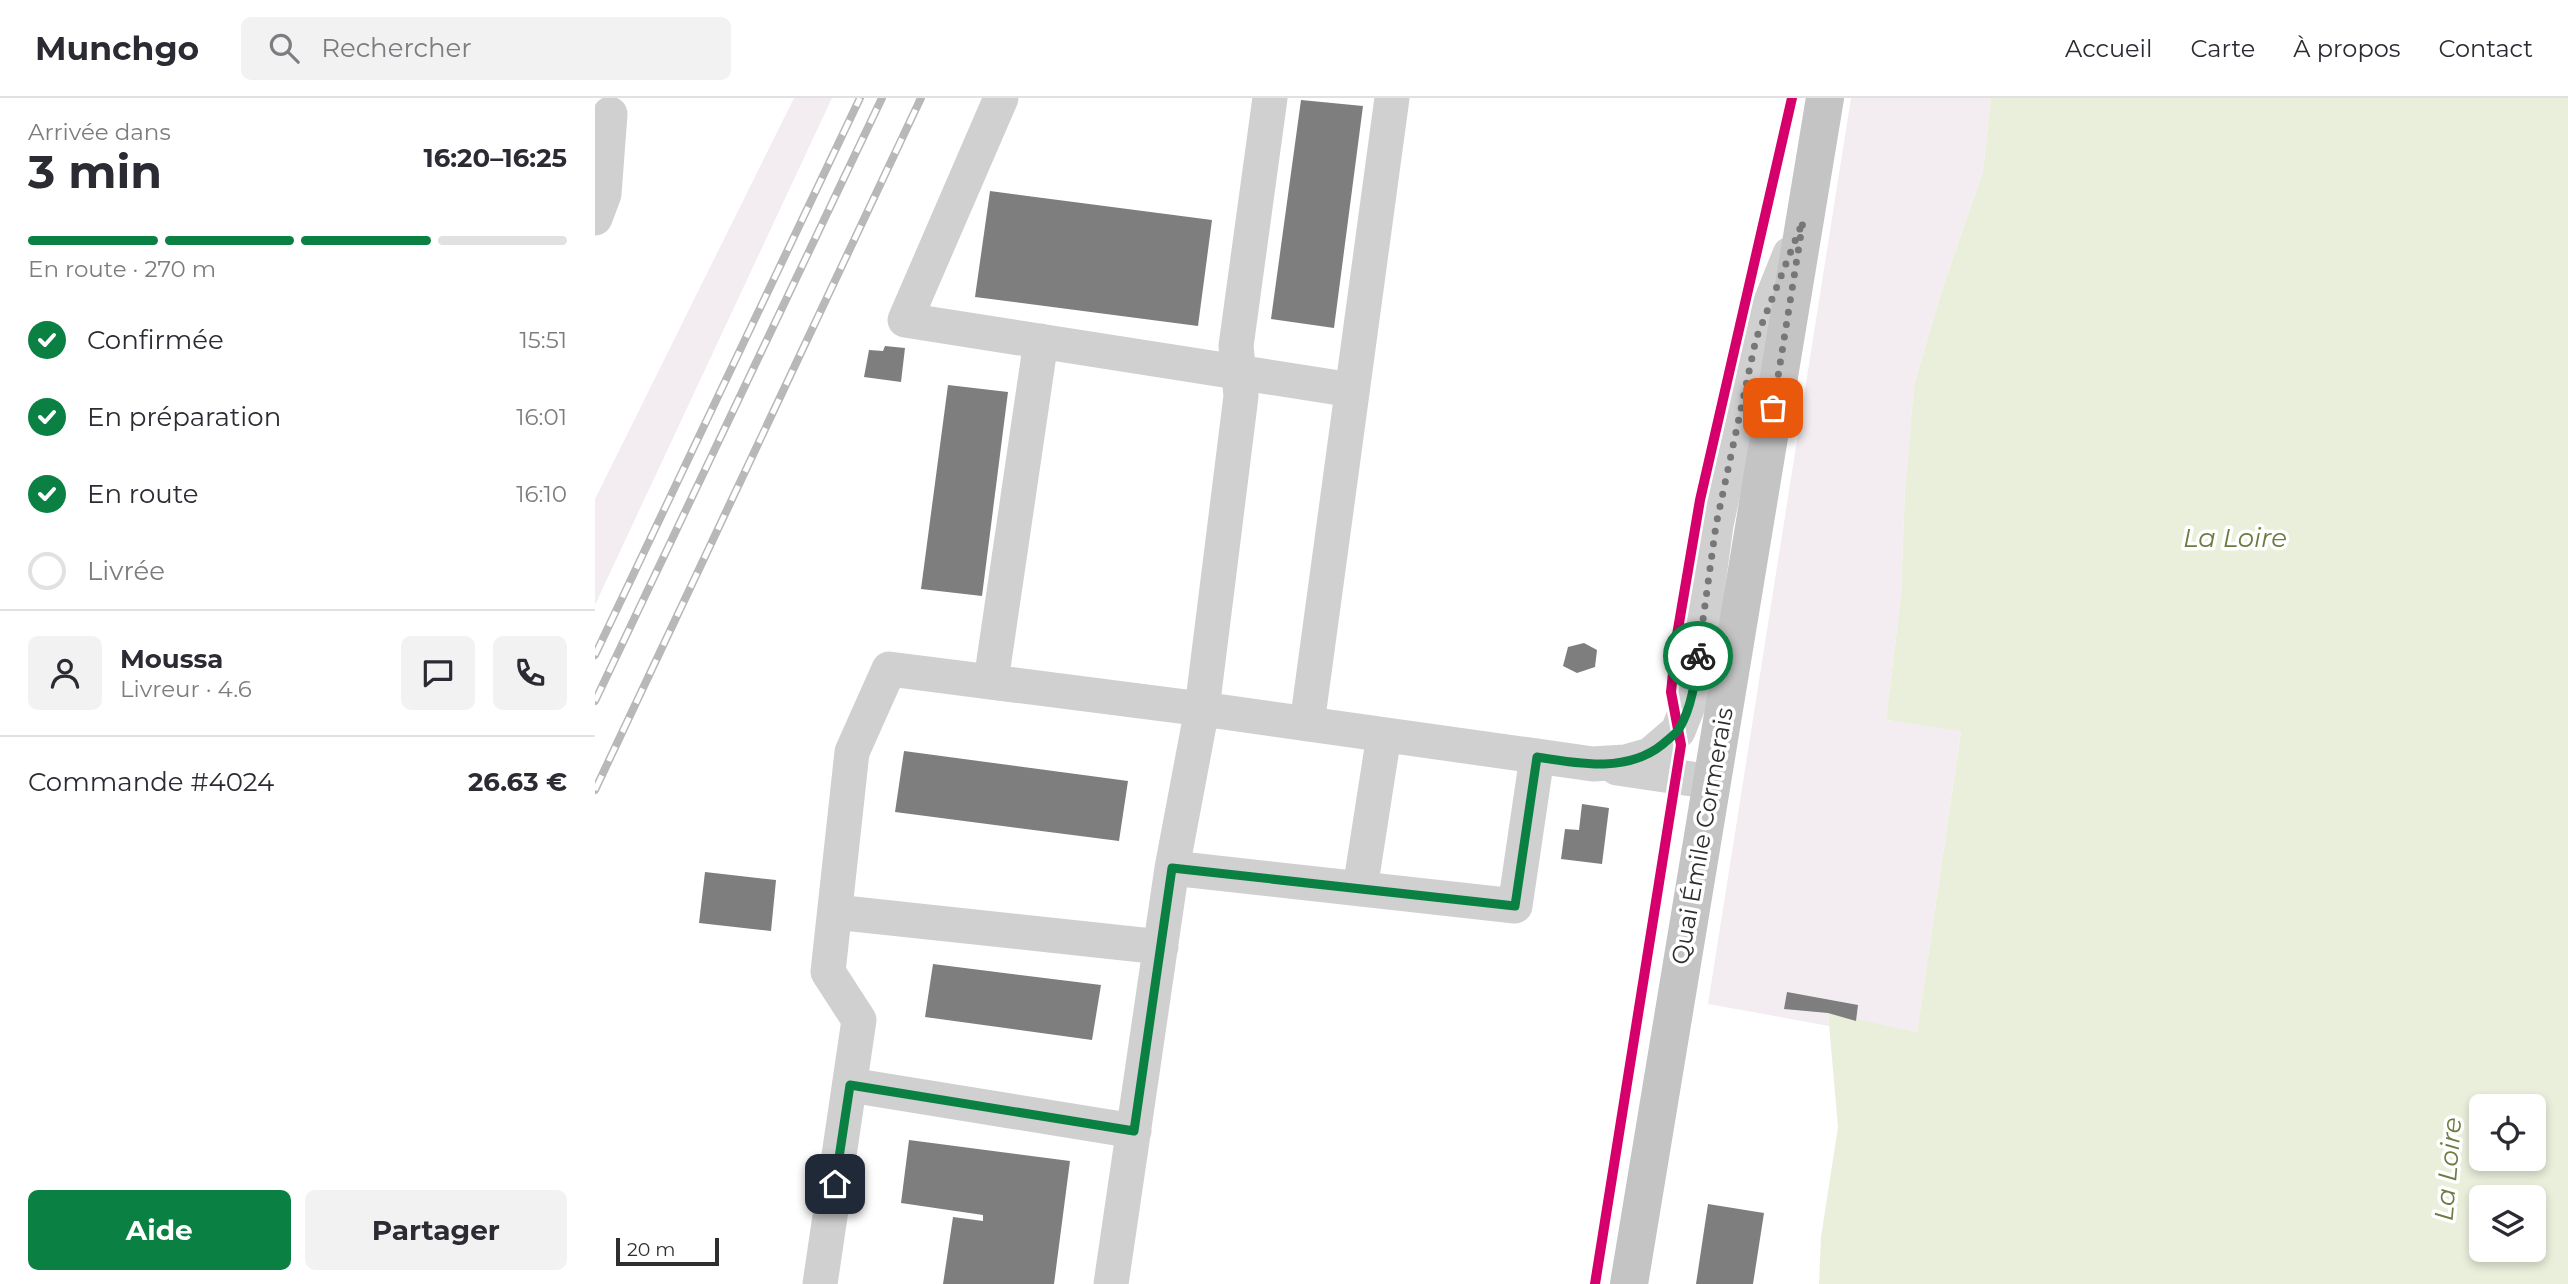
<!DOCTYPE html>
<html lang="fr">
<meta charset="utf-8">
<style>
body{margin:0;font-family:Montserrat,sans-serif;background:#f2f2f3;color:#2b2b33;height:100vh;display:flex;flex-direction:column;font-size:26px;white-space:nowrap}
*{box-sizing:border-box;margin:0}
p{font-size:23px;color:#7c7c81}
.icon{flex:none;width:38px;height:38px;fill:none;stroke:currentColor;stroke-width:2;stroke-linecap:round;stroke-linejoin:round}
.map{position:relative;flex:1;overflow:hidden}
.details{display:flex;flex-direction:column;background:#fff;width:595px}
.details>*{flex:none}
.controls{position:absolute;left:1874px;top:996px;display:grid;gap:14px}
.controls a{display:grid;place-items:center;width:77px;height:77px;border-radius:10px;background:#fff;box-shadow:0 4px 10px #0003;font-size:35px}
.scale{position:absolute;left:21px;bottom:18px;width:103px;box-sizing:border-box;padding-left:7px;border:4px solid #2e2e2e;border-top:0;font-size:19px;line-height:24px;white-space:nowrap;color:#2e2e2e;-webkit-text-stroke:5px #fff;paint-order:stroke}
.pin{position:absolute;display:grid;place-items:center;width:60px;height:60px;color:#fff;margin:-30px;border-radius:14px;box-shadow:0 4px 10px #0006}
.courier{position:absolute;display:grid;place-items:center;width:70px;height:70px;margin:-35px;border:5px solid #0b8043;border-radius:50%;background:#fff;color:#222;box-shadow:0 2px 9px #0007}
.summary em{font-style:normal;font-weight:700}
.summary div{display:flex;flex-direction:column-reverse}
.summary{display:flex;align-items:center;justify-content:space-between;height:119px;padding:0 28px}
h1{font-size:46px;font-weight:700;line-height:52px}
.bar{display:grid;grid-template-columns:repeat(4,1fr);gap:10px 7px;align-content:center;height:84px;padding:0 28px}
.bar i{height:9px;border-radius:5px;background:#e1e1e2}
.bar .on{background:#0b8043}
.bar p{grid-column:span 4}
.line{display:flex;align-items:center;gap:18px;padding:0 28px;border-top:2px solid #e1e1e2}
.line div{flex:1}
.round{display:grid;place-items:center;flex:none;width:74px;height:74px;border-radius:10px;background:#f2f2f3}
ol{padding:0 28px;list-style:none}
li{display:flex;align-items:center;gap:21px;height:77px}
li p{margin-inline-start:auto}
li .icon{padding:7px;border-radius:50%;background:#0b8043;color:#fff;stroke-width:4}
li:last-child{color:#7c7c81}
li i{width:38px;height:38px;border:4px solid #e1e1e2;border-radius:50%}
.button{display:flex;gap:14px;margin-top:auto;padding:14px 28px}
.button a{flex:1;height:80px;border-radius:10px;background:#0b8043;color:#fff;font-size:28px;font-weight:700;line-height:80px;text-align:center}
.button a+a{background:#f2f2f3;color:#2b2b33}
header{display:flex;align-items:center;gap:42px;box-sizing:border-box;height:98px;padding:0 35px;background:#fff;border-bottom:2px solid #e1e1e2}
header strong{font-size:33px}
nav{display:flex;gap:38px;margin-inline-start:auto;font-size:24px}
.search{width:490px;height:63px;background:#f2f2f3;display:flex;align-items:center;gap:18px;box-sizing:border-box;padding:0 24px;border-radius:10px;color:#7c7c81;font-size:26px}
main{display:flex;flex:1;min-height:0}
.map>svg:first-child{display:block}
.green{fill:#f3edf1}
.water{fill:#e9efdb;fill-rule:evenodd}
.building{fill:#7e7e7e}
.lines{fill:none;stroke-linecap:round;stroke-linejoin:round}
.minor{stroke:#d0d0d0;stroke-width:35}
.major{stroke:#c4c4c4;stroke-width:38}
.rail-casing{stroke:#b8b8b8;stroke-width:8}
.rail{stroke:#fff;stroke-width:5;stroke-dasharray:16;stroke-linecap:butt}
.cycleway-casing{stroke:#fff;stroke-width:15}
.cycleway{stroke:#d6006c;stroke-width:10}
.done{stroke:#777;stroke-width:7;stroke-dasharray:0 12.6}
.route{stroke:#0b8043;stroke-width:9}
.labels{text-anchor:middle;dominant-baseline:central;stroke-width:7;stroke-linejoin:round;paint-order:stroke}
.street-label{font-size:24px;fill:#2e2e2e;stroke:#fff}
.water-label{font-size:26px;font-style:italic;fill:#6c7b41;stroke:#fff}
</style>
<header>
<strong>Munchgo</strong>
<div class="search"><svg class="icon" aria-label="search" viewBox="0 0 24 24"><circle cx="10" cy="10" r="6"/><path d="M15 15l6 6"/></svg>Rechercher</div>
<nav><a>Accueil</a><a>Carte</a><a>À propos</a><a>Contact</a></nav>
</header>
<main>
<section class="details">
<div class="summary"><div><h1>3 min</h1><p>Arrivée dans</p></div><em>16:20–16:25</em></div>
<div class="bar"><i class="on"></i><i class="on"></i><i class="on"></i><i></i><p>En route · 270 m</p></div>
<ol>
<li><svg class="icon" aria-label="check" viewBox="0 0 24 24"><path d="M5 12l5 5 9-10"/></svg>Confirmée<p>15:51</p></li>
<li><svg class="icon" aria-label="check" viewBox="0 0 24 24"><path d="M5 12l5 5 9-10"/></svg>En préparation<p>16:01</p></li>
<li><svg class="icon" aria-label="check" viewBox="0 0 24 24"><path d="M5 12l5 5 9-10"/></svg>En route<p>16:10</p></li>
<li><i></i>Livrée</li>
</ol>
<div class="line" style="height:126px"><a class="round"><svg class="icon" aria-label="person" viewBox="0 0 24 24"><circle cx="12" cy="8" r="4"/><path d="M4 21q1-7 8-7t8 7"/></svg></a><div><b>Moussa</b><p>Livreur · 4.6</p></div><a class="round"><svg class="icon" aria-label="chat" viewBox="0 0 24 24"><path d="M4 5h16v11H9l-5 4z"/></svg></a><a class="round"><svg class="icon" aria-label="phone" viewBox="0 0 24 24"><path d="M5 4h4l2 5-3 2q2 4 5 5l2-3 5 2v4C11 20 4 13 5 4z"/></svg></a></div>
<div class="line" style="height:91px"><div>Commande #4024</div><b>26.63 €</b></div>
<div class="button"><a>Aide</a><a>Partager</a></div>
</section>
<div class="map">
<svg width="1973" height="1186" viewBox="0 0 1973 1186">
<rect width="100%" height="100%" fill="#fff"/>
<path class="green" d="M199 0H237L0 507V401Z
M1256 0H1396L1388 73 1346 195 1319 287 1310 391 1306 497 1291 622 1366 632 1322 934 1233 916 1234 928 1113 906Z"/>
<path class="water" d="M1396 0H1973V1186H1224L1226 1139 1243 1029 1233 915 1322 934 1366 633 1291 622 1306 497 1310 391 1319 287 1346 195 1388 73ZM1886 1008H1939V1060H1886ZM1886 1099H1939V1152H1886Z"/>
<path class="building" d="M706 2 768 8 739 230 676 221Z
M395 93 617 122 603 228 380 199Z
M290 248 310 250 306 284 269 279 274 252 288 253Z
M353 287 413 294 387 498 326 491Z
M989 545 1002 552 1000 569 982 575 968 568 973 549Z
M309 653 533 683 524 743 300 714Z
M987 706 1014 710 1007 766 966 761 970 731 984 732Z
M110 774 181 782 176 833 104 825Z
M338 866 506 887 497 942 330 919Z
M1192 894 1263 907 1261 923 1233 915 1189 911Z
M314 1042 475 1063 459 1186H348L358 1119 388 1123V1117L306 1105Z
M1113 1106 1169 1115 1158 1186H1101Z"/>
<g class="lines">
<path class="minor" d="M406 0 310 222 757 292
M0 120 9 96 15 16
M396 583 446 243
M712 626 797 0
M1022 670 1117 684
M577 770 920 808 942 659
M765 791 789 637
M240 814 566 849
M255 987 539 1033
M225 1186 264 922 233 874 257 654 294 571 607 611 998 666 1030 664 1055 657 1083 633 1098 595 1121 427 1161 241 1195 156
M516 1186 577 770 607 611 646 298 641 248 675 0"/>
<path class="major" d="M1034 1186 1230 0"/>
<defs>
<path id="rail" d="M0 557 265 0
M0 603 287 0
M0 692 326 0"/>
</defs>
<use href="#rail" class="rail-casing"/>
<use href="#rail" class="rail"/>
<defs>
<path id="cycleway" d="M1000 1186 1086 647 1076 594 1082 537 1105 402 1197 0"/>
</defs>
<use href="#cycleway" class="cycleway-casing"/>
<use href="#cycleway" class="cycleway"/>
</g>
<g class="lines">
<path class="done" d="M1103 558 1121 427 1161 241 1208 123 1178 310"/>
<path class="route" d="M240 1086 255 987 539 1033 577 770 920 808 942 659C984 666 1033 675 1068 646 1073 641 1080 637 1084 631 1097 609 1100 583 1103 558"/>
</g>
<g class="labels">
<g class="street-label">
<text transform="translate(1107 738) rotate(-80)">Quai Émile Cormerais</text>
</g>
<g class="water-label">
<text x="1640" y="440">La Loire</text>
<text transform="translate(1853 1071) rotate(-85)">La Loire</text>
</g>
</g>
</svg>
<div class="controls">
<a><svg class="icon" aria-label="locate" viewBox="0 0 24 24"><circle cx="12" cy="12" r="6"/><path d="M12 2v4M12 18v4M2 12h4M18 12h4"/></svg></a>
<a><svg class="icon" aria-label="layers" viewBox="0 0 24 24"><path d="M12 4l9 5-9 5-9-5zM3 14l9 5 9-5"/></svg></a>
</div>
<div class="scale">20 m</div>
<div class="pin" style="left:1178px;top:310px;background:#ea580c"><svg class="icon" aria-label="bag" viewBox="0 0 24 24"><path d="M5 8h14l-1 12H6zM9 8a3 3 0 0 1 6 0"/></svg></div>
<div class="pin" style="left:240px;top:1086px;background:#1f2937"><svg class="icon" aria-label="home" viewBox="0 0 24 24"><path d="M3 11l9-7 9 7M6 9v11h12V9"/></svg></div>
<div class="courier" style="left:1103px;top:558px"><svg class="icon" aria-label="bike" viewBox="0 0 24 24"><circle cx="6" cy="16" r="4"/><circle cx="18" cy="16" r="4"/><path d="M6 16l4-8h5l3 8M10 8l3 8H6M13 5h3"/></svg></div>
</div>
</main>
